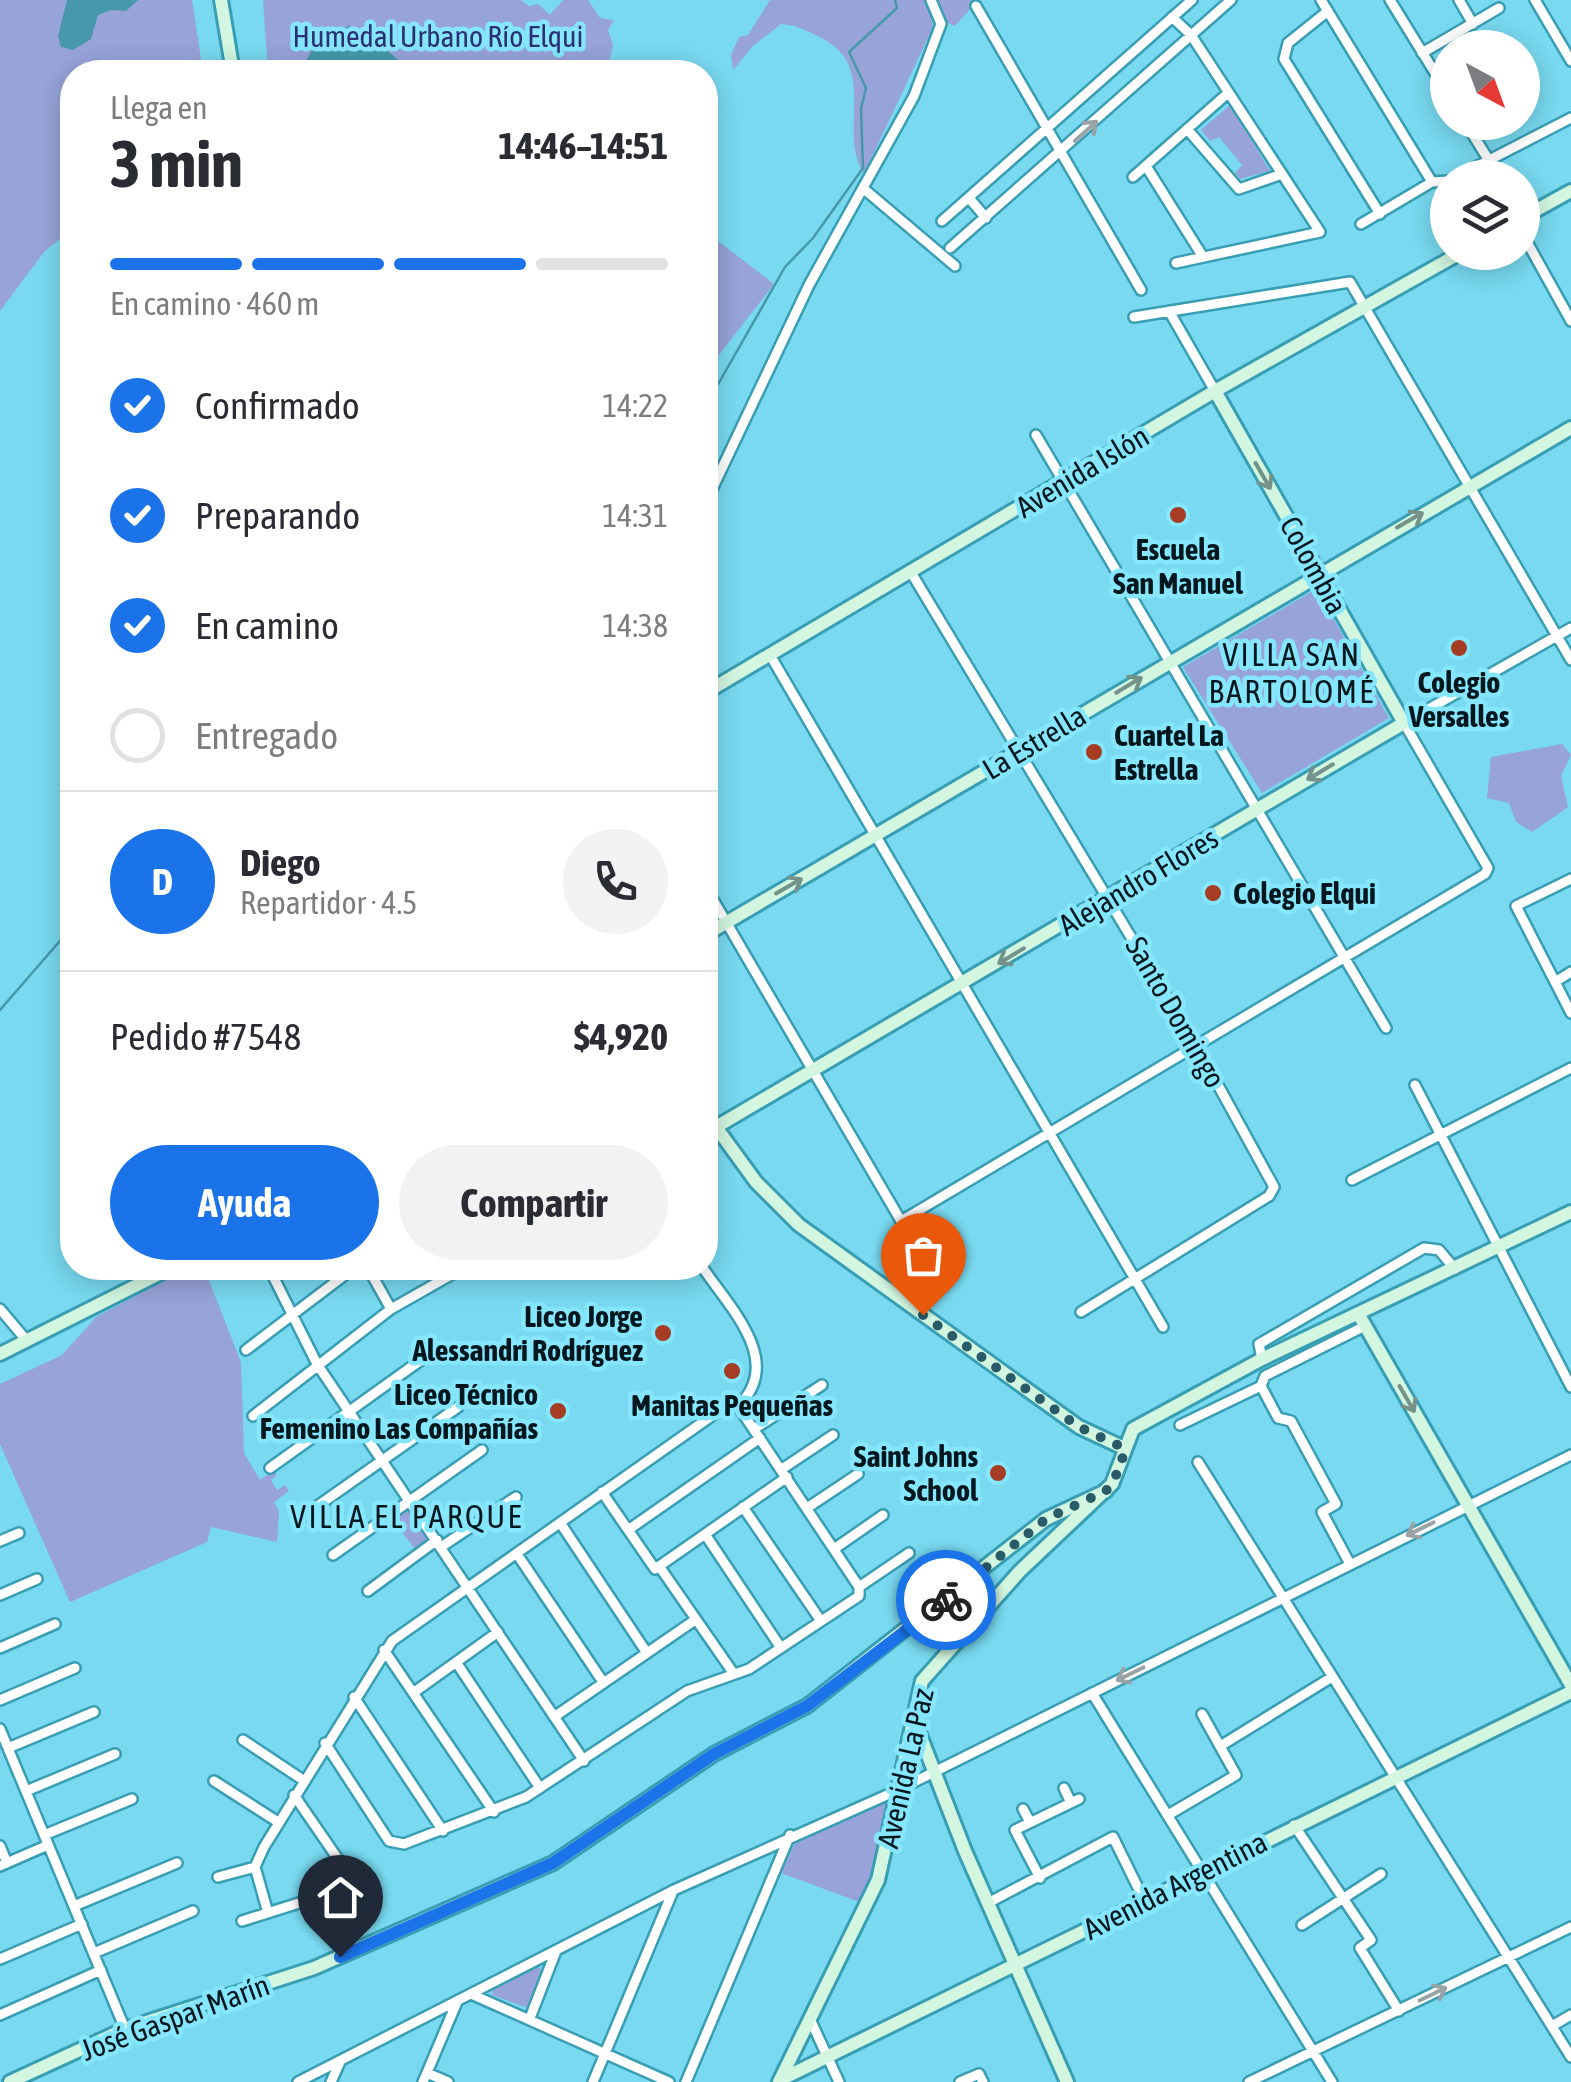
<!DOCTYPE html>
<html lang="es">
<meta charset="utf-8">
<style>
body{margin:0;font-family:"Asap Condensed",sans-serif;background:#f2f2f3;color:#2b2b33;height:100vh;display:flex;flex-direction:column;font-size:38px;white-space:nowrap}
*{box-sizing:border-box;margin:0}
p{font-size:32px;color:#7c7c81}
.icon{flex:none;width:55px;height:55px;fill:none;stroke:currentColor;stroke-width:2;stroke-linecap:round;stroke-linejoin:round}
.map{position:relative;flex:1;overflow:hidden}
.panel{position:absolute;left:60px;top:60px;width:658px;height:1220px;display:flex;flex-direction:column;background:#fff;border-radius:40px;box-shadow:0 5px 25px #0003}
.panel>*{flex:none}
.needle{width:65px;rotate:139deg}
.fabs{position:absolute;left:1430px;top:30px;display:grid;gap:20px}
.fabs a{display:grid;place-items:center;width:110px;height:110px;border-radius:50%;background:#fff;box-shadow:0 5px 25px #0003;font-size:50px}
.pin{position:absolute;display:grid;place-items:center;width:85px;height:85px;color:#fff;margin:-102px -42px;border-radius:50% 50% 50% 0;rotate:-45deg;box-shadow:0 0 10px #0007}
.pin .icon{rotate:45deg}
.courier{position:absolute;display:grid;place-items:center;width:100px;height:100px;margin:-50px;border:8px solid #1a73e8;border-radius:50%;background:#fff;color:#222;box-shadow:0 2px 12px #0007}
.summary em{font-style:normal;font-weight:700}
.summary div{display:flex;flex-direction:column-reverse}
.summary{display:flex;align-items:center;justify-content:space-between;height:170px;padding:0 50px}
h1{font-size:65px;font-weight:700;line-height:75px}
.bar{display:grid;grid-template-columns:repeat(4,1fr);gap:15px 10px;align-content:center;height:120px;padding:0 50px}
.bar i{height:12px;border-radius:8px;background:#e1e1e2}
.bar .on{background:#1a73e8}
.bar p{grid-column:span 4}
.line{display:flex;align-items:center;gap:25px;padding:0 50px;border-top:2px solid #e1e1e2}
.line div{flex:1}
.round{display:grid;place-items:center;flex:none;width:105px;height:105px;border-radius:52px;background:#f2f2f3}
ol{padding:0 50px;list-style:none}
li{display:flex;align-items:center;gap:30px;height:110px}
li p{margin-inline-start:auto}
li .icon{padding:10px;border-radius:50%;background:#1a73e8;color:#fff;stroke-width:4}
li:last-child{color:#7c7c81}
li i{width:55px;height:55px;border:5px solid #e1e1e2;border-radius:50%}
.action{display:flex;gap:20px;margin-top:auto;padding:20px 50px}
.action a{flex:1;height:115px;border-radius:60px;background:#1a73e8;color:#fff;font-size:40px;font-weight:700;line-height:115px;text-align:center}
.action a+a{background:#f2f2f3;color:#2b2b33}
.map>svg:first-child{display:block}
.green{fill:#97a3d9}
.water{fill:#4798aa}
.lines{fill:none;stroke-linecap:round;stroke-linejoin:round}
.stream{stroke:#4798aa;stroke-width:2.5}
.street-casing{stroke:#389eb3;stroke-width:14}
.secondary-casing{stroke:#389eb3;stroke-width:18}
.street{stroke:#fff;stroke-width:9}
.secondary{stroke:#d2f6e0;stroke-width:12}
.oneway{stroke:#99a2a5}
.oneway2{stroke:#749289}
.done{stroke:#2a5b68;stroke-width:10;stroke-dasharray:0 18}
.route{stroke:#1a73e8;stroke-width:12}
.poi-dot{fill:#a53c23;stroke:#85e6fd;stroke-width:4}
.labels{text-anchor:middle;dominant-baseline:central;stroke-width:9;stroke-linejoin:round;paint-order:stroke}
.park-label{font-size:30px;fill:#2b3174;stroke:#85e6fd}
.street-label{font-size:30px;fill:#00171e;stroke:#85e6fd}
.poi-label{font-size:30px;font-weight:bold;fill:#00171e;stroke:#85e6fd}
.neighbourhood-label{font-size:32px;letter-spacing:2.5px;fill:#00171e;stroke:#85e6fd}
</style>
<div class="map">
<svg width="1571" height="2082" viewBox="0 0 1571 2082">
<rect width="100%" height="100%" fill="#78d9f0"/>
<path class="green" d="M0 0H192L203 72H72V229L44 252 0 311Z
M263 0H521L529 6 538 4 550 15 563 0H588L600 18 614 20 608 30 613 45 607 72H268Z
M770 0H978L955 26 931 16 933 27 864 174C837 133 878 69 825 40 809 32 799 25 781 24L753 46 733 70 731 55 739 37 748 35Z
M1230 105 1270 171 1240 179 1235 173 1242 165 1219 137 1210 141 1201 130Z
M705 231 774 284 705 373Z
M1313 591 1319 593 1389 718 1262 793 1183 667Z
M1562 744 1571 755 1561 776 1568 807 1532 832 1516 822 1509 803 1487 798 1491 757Z
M188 1268H204L241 1362 244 1453 260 1480 274 1470 277 1475 271 1480 277 1490 285 1485 289 1491 274 1502 279 1511 277 1542 211 1527 207 1542 70 1602 0 1444V1384L62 1355 96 1317Z
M409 1500 437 1540 418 1553 389 1515Z
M890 1796 879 1866 862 1903 781 1873 797 1839Z
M537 1967 543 1970 528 2008 492 1995 493 1989Z"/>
<path class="water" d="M67 0H138L126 11 111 10 98 15 91 39 73 50 61 47 58 36Z
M349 25C360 42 383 43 397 59L395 72H300L317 41H331Z"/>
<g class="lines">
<path class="stream" d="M709 400 785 267 813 238 863 168 861 109 866 88 849 52 897 8 895 0
M0 1010 72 927"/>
<defs>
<path id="street" d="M1321 0 1432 182
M1390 0 1448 94
M1459 0 1473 24
M1535 0 1571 61
M976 6 1141 290
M1328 11 1288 43 1284 59 1380 214
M1172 17 1191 35 1320 232 1176 263
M1422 53 1499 8
M1522 65 1525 63
M1465 122 1488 159
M1187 129 1239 189 1282 174
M1146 166 1203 257
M1466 172 1571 118
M1133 177 1228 93
M864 189 955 266
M969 198 986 218
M942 221 1192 0
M1361 224 1432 182 1448 181
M1522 233 1571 321
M950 248 1231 0
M1169 311 1215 391
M1134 317 1350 282 1571 660
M1036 435 1386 1028
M705 504 809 285 914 96 941 24 931 0
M912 574 1196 1045 1274 1187 1269 1196 1081 1312
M770 655 1163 1327
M1571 879 1516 906 1571 1013
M705 886 901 1221 1485 874 1488 868 1404 723 1571 628
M1555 982 1571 972
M1415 1085 1571 1387
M1352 1180 1571 1068
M269 1268 317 1364 584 1761
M368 1268 391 1309
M703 1268C730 1308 785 1362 738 1406
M0 1309 27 1341
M246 1350 354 1268
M1262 1359 1259 1344 1424 1248 1439 1250 1455 1269
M738 1406 859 1587
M253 1416 391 1309 463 1268
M1180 1425 1261 1386
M754 1429 822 1385
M1198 1462 1571 2057
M270 1468 428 1355
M782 1469 833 1435
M602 1492 655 1569 787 1477
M743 1507 821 1621
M807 1508 858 1474
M302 1517 458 1407
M561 1524 647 1653
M628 1530 760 1438
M705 1534 781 1648
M0 1541 19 1533
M441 1547 516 1497
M834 1549 883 1515
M517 1554 603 1682
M333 1555 482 1450
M1350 1564 1322 1512 1336 1504 1291 1421 1278 1418 1261 1386 1265 1376 1365 1326
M659 1566 734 1674
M368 1591 437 1540
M0 1595 37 1579
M0 1648 55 1624
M384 1650 494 1812
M456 1662 540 1788
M413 1693 498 1632
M1092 1693 1332 2082
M354 1697 443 1831
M0 1700 75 1668
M554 1717 695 1620
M0 1729 125 2029
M243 1740 303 1780
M325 1743 389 1841 404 1844 526 1797 687 1691 749 1669 859 1596V1587L909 1553
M1222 1745 1332 1677
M8 1748 94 1712
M214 1781 278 1822
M1064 1788 1071 1803
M26 1791 115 1754
M294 1795 338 1859
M1023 1809 1030 1822
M1168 1815 1236 1775 1202 1714
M1294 1825 1371 1940 1360 1948 1399 2011
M44 1835 132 1799
M0 1846 7 1863
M0 1866 48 1845
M218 1877 255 1867
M1040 1878 1015 1830 1079 1799
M988 1903 1113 1837 1144 1900
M74 1906 177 1863
M268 1913 255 1867 264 1847 392 1641 730 1403 738 1406
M242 1921 318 1897 346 1883
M1302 1925 1381 1874
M94 1953 193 1911
M0 1959 82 1924
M471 1994 669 2082
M0 2015 101 1970
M530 2018 556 1951
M810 2019 839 2082
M1552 2026 1571 2015
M427 2073 448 2082
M298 2082 674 1890 896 1791 1571 1455
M331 2082 340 2062
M423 2082 457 2002
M593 2082 673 1891
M686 2082 790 1835
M960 2082 979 2074 983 2082
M1249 2082 1571 1927"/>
<path id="secondary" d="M221 0 233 72
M1522 218 1571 191
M705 693 1215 391 1462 252
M705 935 1571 428
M705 1112 756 1182 799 1225 1079 1427 1124 1448
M716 1127 1404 723 1215 391
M1359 1315 1571 1685
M0 1354 171 1268
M913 1717 965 1851 1067 2082
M780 2080 1571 1692
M10 2082 125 2029 314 1968 553 1863 714 1754 807 1706 1046 1519 1106 1491
M779 2082 878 1880 922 1681 1019 1572 1112 1484 1133 1429 1262 1359 1571 1212"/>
</defs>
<use href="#street" class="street-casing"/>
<use href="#secondary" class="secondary-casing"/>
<use href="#street" class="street"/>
<use href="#secondary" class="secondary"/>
</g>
<defs><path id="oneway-shaft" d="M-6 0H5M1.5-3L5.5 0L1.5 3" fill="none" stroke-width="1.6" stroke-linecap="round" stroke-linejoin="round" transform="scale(2.5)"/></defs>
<g class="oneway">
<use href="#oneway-shaft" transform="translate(1086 131) rotate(-42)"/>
<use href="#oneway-shaft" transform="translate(1420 1529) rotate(154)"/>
<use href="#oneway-shaft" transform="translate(1130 1674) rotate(154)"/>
<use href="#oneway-shaft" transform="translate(1433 1994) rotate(-26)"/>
</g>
<g class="oneway2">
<use href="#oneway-shaft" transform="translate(1263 476) rotate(60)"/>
<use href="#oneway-shaft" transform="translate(1410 520) rotate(-30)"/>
<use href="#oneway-shaft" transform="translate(1129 685) rotate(-31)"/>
<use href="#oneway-shaft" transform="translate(1320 772) rotate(149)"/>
<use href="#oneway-shaft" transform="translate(789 886) rotate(-30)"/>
<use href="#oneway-shaft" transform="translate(1011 956) rotate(149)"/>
<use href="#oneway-shaft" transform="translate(1407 1399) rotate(60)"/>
</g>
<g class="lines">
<path class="done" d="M923 1315 1079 1427 1124 1448 1121 1467 1106 1491 1046 1519 946 1600"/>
<path class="route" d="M340 1957 553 1863 714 1754 807 1706 946 1600"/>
</g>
<g class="poi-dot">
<circle cx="1178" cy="515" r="10"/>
<circle cx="1459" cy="648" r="10"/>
<circle cx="1094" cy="752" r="10"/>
<circle cx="1213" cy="893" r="10"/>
<circle cx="663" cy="1333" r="10"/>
<circle cx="732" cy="1371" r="10"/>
<circle cx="558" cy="1411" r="10"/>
<circle cx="998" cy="1473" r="10"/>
</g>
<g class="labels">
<g class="park-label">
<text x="438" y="36">Humedal Urbano Río Elqui</text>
</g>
<g class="street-label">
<text transform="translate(1082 471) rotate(-31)">Avenida Islón</text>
<text transform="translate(1314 565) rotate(61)">Colombia</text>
<text transform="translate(1034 742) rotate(-31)">La Estrella</text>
<text transform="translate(1138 881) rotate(-31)">Alejandro Flores</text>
<text transform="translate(1176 1012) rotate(60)">Santo Domingo</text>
<text transform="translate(905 1768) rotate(-77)">Avenida La Paz</text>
<text transform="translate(1175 1885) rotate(-27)">Avenida Argentina</text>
<text transform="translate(175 2017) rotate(-20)">José Gaspar Marín</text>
</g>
<g class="poi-label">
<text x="1178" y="549">Escuela<tspan x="1178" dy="34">San Manuel</tspan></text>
<text x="1459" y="682">Colegio<tspan x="1459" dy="34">Versalles</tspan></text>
<text x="1114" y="735" text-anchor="start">Cuartel La<tspan x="1114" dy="34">Estrella</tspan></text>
<text x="1233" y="893" text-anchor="start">Colegio Elqui</text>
<text x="643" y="1316" text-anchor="end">Liceo Jorge<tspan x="643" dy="34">Alessandri Rodríguez</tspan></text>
<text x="538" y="1394" text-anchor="end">Liceo Técnico<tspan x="538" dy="34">Femenino Las Compañías</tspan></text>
<text x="732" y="1405">Manitas Pequeñas</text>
<text x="978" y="1456" text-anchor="end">Saint Johns<tspan x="978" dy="34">School</tspan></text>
</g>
<g class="neighbourhood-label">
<text x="1292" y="654">VILLA SAN<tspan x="1292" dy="37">BARTOLOMÉ</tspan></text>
<text x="407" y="1516">VILLA EL PARQUE</text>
</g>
</g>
</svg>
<div class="fabs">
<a><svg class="needle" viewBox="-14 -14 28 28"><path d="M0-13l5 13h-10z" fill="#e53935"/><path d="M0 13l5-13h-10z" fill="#7c7c81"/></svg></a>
<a><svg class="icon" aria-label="layers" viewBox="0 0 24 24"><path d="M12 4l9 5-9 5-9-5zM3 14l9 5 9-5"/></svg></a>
</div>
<div class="pin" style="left:923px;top:1315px;background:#ea580c"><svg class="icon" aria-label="bag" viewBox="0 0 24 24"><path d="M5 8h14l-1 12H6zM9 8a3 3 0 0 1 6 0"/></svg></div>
<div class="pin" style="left:340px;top:1957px;background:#1f2937"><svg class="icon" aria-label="home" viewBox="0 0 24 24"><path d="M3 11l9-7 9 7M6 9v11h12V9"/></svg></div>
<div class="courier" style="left:946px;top:1600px"><svg class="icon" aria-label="bike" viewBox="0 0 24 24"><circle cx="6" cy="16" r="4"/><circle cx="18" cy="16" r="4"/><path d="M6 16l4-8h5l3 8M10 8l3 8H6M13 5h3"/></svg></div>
<section class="panel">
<div class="summary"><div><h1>3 min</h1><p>Llega en</p></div><em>14:46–14:51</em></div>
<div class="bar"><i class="on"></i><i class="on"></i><i class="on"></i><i></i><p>En camino · 460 m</p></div>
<ol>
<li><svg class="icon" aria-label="check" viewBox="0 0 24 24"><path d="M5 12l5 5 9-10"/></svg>Confirmado<p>14:22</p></li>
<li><svg class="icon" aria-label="check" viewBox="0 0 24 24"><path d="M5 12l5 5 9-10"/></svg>Preparando<p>14:31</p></li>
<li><svg class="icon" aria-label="check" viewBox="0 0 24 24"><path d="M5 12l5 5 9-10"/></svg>En camino<p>14:38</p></li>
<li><i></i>Entregado</li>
</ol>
<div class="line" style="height:180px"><b class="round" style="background:#1a73e8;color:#fff">D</b><div><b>Diego</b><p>Repartidor · 4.5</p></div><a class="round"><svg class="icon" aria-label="phone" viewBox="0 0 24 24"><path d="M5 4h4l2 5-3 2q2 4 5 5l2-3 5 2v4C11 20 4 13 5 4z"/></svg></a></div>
<div class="line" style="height:130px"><div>Pedido #7548</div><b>$4,920</b></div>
<div class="action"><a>Ayuda</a><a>Compartir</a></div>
</section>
</div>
